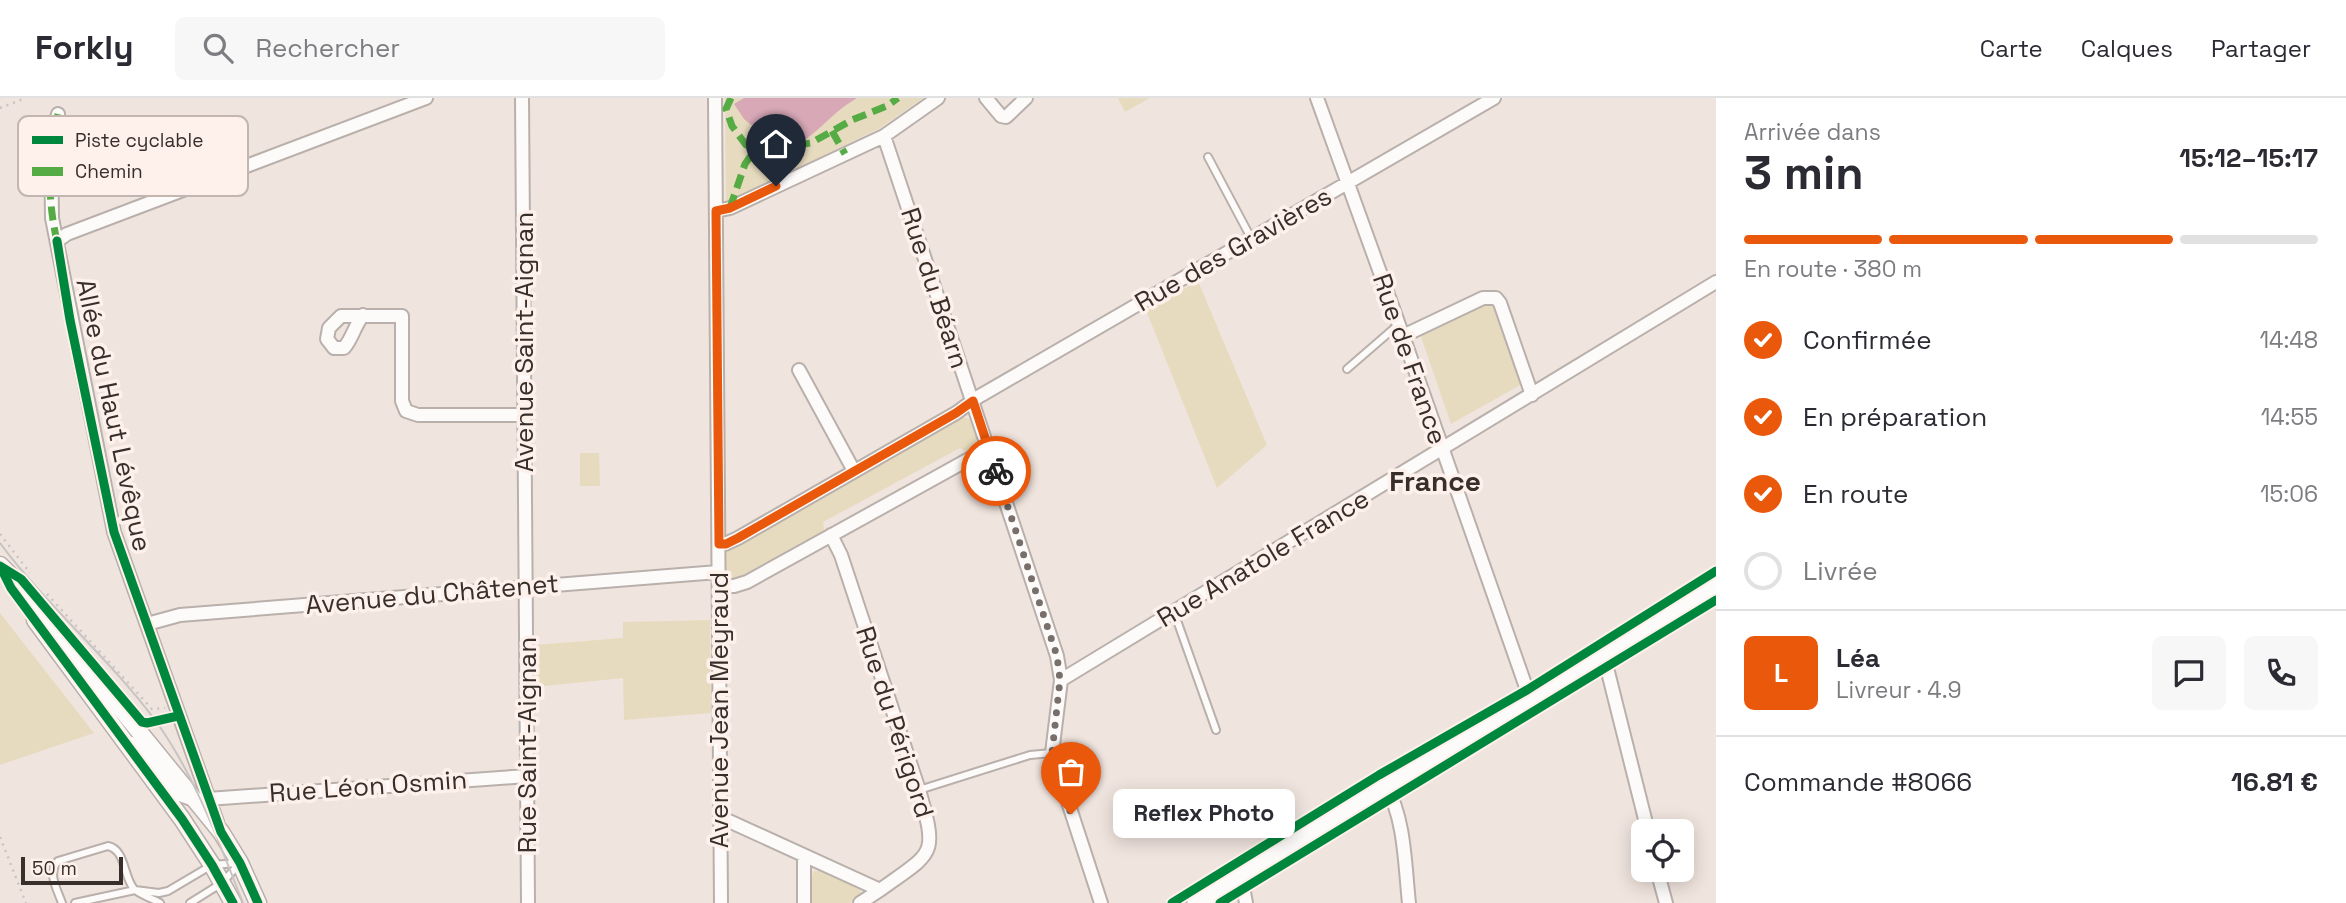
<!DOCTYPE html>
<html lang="fr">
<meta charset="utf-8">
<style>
body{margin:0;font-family:"Space Grotesk",sans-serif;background:#f7f7f7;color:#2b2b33;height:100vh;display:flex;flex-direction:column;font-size:26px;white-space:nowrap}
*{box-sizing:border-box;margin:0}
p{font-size:23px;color:#7c7c81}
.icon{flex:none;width:38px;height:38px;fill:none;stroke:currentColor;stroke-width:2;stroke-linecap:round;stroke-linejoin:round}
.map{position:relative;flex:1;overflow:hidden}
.side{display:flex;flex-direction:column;background:#fff;width:630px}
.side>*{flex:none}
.buttons{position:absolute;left:1631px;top:721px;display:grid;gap:14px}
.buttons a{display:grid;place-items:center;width:63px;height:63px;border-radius:10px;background:#fff;box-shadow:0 4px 18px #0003;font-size:35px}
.scale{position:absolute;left:21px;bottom:18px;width:102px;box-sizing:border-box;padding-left:7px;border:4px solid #382f2b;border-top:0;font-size:19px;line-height:24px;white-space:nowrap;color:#382f2b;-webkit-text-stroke:5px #fef0ea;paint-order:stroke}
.pin{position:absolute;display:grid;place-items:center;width:60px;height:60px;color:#fff;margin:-72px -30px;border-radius:50% 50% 50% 0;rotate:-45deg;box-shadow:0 0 7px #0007}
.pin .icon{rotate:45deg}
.courier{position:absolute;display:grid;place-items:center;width:70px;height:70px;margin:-35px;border:5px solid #ea580c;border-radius:50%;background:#fff;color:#222;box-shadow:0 2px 9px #0007}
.bubble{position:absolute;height:49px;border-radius:10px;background:#fff;box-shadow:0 4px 18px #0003;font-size:23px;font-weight:700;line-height:49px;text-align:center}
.head em{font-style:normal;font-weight:700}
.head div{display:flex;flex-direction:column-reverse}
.head{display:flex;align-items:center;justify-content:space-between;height:119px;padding:0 28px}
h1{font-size:46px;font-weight:700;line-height:52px}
.bar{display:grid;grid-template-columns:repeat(4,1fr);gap:10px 7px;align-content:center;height:84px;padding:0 28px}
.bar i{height:9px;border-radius:5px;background:#e1e1e2}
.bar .selected{background:#ea580c}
.bar p{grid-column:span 4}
.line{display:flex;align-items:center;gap:18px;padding:0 28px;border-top:2px solid #e1e1e2}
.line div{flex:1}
.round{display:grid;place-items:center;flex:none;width:74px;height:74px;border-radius:10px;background:#f7f7f7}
ol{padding:0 28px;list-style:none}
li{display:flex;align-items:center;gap:21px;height:77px}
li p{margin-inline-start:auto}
li .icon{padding:7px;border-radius:50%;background:#ea580c;color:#fff;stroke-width:4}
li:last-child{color:#7c7c81}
li i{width:38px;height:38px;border:4px solid #e1e1e2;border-radius:50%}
header{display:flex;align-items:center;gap:42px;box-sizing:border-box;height:98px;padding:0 35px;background:#fff;border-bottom:2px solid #e1e1e2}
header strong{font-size:33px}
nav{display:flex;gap:38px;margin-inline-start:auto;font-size:24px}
.search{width:490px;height:63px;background:#f7f7f7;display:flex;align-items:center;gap:18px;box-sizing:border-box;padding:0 24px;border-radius:10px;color:#7c7c81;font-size:26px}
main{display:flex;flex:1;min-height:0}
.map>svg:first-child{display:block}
.green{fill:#e7dbbf}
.water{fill:#d8a8b7}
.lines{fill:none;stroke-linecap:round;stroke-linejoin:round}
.service-casing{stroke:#b9b0ab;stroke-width:10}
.minor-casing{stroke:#b9b0ab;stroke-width:16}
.secondary-casing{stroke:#b9b0ab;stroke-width:19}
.primary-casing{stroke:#b9b0ab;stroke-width:23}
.path{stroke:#cac5c3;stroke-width:2.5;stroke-dasharray:2 5;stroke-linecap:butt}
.service{stroke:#fdfbfa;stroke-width:6}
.minor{stroke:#fdfbfa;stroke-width:12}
.secondary{stroke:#fdfbfa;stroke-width:16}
.primary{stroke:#fdfbfa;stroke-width:19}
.tram{stroke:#c7c4c2;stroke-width:2}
.quiet{stroke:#55ab44;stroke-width:7;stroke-dasharray:14 7;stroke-linecap:butt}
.cycleway-casing{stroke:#fef0ea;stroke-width:13}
.cycleway{stroke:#00873e;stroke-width:9}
.done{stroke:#786e6a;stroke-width:7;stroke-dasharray:0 12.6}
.route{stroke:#ea580c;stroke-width:9}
.labels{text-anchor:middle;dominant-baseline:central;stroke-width:7;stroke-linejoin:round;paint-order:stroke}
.street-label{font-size:26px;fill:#382f2b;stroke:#fef0ea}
.neighbourhood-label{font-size:28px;font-weight:bold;fill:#382f2b;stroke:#fef0ea}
.key{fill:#fef0ea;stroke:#c3b6b1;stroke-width:2}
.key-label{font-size:19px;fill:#382f2b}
</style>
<header>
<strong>Forkly</strong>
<div class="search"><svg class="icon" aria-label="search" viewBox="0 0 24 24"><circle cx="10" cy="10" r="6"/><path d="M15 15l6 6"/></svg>Rechercher</div>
<nav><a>Carte</a><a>Calques</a><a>Partager</a></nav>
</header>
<main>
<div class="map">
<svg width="1716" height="805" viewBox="0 0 1716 805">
<rect width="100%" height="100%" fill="#f0e4de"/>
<path class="green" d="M725 0H923L880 30 726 105Z
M1118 0H1150L1125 14Z
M1198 183 1267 347 1217 390 1146 212Z
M1493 204 1522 286 1451 326 1420 236Z
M964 319 970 321C978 335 980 344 968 355L960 350 823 424 825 436 741 482 732 480 726 475 724 459 728 450 949 324Z
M580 355H599L600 388H580Z
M0 515 94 635 0 667Z
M710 522 711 615 624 622 623 580 535 589V547L623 540V524Z
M814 773H820L860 791 861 796 849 805H810L812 778Z"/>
<path class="water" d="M744 0H857C836 12 825 27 806 41L775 28 755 30 744 21 734 6Z"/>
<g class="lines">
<defs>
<path id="service" d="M1208 59 1251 140
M1347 271 1399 226
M1174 514 1216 632
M919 692 1030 657 1052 655
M62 805C57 791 47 775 58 763L108 748C126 752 123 778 134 791 140 797 152 800 160 805
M75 805 135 792 159 795 168 793 212 767 238 765
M190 805 222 785 239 766"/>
<path id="minor" d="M522 0 528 805
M715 0 721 805
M986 0 1001 18 1006 19 1026 0
M1317 0 1403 238 1527 592 1532 600
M58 16 51 48 52 120 114 434 217 724
M884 38 1057 558 1061 582 1052 655 1101 805
M716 113 730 110 884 38 938 0
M57 143 67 136 426 0
M363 217C354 229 352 241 344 250H334L327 241 329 230 341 218H402V303L406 313 418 317H525
M1403 238 1483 200H1496L1500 205 1532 297
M799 272 854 373
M719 446H725L738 440 956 315 978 299 1494 0
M719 488H734L747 484 989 350
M147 526 180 517 718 474
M1601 558 1607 570 1648 733
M1061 582 1716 184
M132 645 180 697 194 702 527 678
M1386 689C1405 719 1405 770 1409 805
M720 719 880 792C934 753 938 759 919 692L841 457 831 437
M804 758V805
M1657 772 1666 805
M1241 778 1246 805
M860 805 880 792"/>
<path id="secondary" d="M0 467 18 485 221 734 240 765 258 805
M35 522 182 721 212 767 233 805"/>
<path id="primary" d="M1197 805 1716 488"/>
</defs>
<use href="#service" class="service-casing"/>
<use href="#minor" class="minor-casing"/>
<use href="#secondary" class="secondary-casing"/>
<use href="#primary" class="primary-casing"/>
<path class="path" d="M0 10 26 0
M0 436 30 475
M47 496 152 611 165 610
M0 739 26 805"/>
<use href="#service" class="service"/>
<use href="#minor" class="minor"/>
<use href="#secondary" class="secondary"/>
<use href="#primary" class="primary"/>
<path class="tram" d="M0 445C47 508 108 559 155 622 195 677 218 742 243 805"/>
<path class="quiet" d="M731 0 726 11 732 28 746 47 762 52 811 45 852 22 887 8 898 0
M832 33 845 56
M730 110 745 66 756 50
M57 143C47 100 48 59 58 16"/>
<defs>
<path id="cycleway" d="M57 143 70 222 114 434 221 734 240 765 258 805
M0 468 11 490 182 721 212 767 233 805
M0 468 21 481 142 624 147 625 178 618
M1172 805 1379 677 1527 592 1716 473
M1220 805 1716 502"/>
</defs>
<use href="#cycleway" class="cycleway-casing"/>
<use href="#cycleway" class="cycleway"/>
</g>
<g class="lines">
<path class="done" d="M996 373 1057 558 1060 582 1052 655 1071 716"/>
<path class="route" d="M776 88 730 110 716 113 719 446H726L738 440 956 315 973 303 996 373"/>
</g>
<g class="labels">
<g class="street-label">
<text transform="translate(1233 151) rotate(-30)">Rue des Gravières</text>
<text transform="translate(935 190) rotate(72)">Rue du Béarn</text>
<text transform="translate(524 244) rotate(-90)">Avenue Saint-Aignan</text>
<text transform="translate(1410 261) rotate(71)">Rue de France</text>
<text transform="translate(114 317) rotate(78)">Allée du Haut Lévêque</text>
<text transform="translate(1263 460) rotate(-31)">Rue Anatole France</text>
<text transform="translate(432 496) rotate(-5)">Avenue du Châtenet</text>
<text transform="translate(719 612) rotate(-90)">Avenue Jean Meyraud</text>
<text transform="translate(895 624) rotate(72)">Rue du Périgord</text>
<text transform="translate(527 647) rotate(-90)">Rue Saint-Aignan</text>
<text transform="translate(368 688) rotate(-4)">Rue Léon Osmin</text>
</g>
<g class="neighbourhood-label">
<text x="1435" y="383">France</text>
</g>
</g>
<rect x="18" y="18" width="230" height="80" rx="10" class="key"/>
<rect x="32" y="38" width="31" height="8" fill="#00873e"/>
<rect x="32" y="69" width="31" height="9" fill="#55ab44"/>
<g class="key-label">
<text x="75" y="49">Piste cyclable</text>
<text x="75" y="80">Chemin</text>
</g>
</svg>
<div class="buttons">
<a><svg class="icon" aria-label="locate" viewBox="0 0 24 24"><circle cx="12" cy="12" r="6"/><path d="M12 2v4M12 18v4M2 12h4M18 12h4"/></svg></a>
</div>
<div class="scale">50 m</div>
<div class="pin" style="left:1071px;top:716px;background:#ea580c"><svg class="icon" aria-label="bag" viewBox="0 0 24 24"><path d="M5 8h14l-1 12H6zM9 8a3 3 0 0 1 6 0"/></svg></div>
<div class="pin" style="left:776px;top:88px;background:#1f2937"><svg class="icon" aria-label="home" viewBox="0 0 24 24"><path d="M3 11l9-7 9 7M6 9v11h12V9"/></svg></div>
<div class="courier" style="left:996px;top:373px"><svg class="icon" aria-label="bike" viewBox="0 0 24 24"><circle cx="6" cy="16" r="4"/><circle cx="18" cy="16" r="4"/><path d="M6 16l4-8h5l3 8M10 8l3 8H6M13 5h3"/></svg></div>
<div class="bubble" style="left:1113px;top:691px;width:182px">Reflex Photo</div>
</div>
<section class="side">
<div class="head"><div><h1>3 min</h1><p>Arrivée dans</p></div><em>15:12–15:17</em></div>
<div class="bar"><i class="selected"></i><i class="selected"></i><i class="selected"></i><i></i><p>En route · 380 m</p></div>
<ol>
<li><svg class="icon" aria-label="check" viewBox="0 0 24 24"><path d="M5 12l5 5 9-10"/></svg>Confirmée<p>14:48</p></li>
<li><svg class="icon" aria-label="check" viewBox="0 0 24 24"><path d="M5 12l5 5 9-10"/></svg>En préparation<p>14:55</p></li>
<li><svg class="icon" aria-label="check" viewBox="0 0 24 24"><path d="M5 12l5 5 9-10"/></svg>En route<p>15:06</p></li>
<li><i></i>Livrée</li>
</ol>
<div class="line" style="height:126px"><b class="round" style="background:#ea580c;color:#fff">L</b><div><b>Léa</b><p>Livreur · 4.9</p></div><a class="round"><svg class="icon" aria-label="chat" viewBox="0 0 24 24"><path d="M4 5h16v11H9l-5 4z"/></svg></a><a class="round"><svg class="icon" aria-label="phone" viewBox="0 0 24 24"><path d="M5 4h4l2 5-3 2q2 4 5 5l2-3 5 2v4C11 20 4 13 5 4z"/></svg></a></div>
<div class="line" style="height:91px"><div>Commande #8066</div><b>16.81 €</b></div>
</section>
</main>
